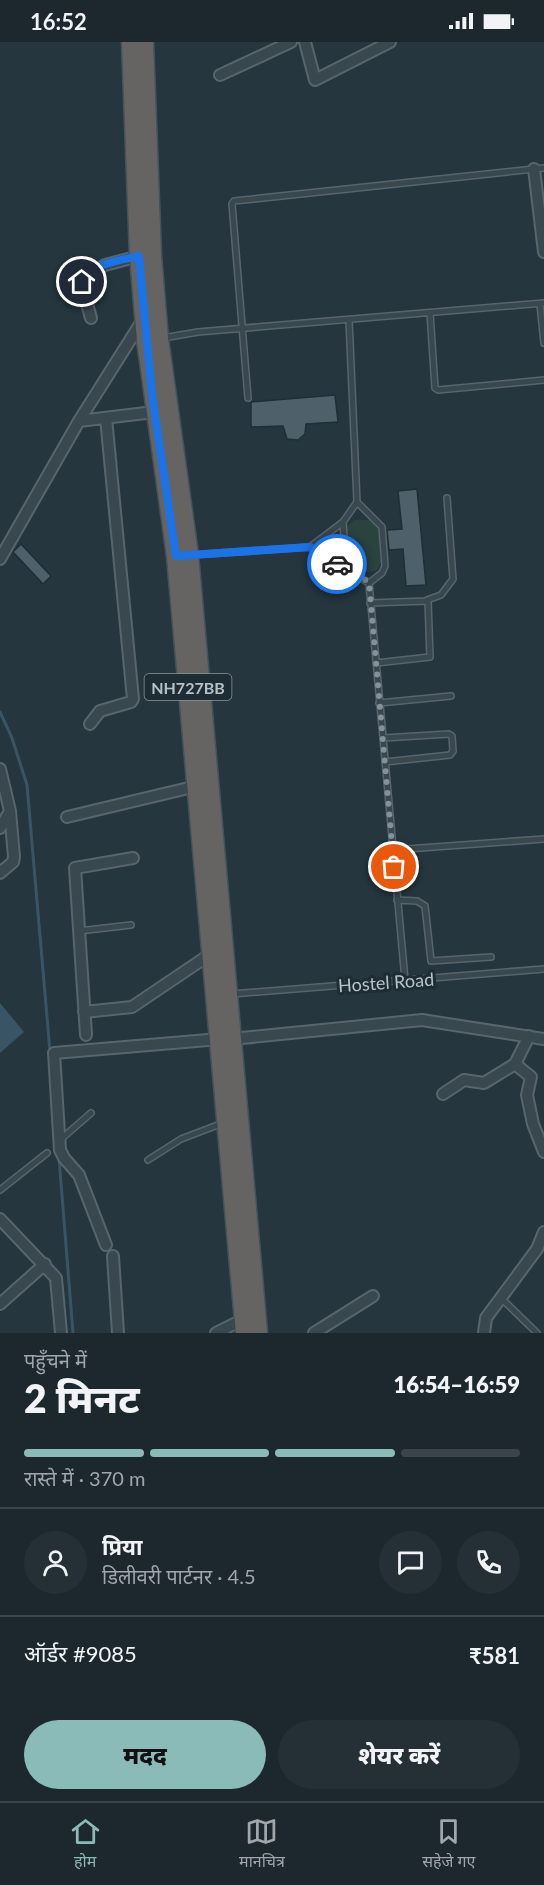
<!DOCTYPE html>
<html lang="hi">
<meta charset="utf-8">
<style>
body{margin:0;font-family:Lato,"Noto Sans Devanagari",sans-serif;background:#253036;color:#f1f3f6;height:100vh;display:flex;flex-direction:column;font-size:22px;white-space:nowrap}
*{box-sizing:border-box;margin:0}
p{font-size:20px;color:#a0a6aa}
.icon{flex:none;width:33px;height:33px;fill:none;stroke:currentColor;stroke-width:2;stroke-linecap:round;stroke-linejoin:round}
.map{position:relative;height:1291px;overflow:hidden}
.panel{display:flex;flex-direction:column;background:#1c282e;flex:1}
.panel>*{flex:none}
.pin{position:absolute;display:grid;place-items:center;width:51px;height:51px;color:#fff;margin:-26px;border:3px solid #fff;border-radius:50%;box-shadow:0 2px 6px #0007}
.courier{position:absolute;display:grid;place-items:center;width:60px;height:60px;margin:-30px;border:4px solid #1a73e8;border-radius:50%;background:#fff;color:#222;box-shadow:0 2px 8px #0007}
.headline em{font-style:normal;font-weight:800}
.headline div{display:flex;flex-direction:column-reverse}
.headline{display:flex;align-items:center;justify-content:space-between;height:102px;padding:0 24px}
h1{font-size:39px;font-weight:800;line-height:45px}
.bar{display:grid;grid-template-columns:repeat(4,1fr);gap:9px 6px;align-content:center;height:72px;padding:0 24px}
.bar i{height:8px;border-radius:4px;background:#3a444a}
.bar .active{background:#8bbbb9}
.bar p{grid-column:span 4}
.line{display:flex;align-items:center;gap:15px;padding:0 24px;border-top:2px solid #3a444a}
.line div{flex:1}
.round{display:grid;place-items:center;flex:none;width:63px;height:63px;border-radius:32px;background:#253036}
.action{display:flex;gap:12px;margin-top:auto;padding:12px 24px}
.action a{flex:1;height:69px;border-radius:36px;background:#8bbbb9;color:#111;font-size:24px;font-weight:800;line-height:69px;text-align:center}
.action a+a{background:#253036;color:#f1f3f6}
.status{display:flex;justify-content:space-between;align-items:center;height:42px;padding:0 30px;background:#1c282e;direction:ltr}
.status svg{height:16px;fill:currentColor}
.dock{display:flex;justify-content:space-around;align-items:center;height:84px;border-top:2px solid #3a444a;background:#1c282e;font-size:16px;color:#a0a6aa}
.dock a{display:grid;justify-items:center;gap:3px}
.dock .active{color:#8bbbb9}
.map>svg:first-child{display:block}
.green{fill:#2a433e}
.water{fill:#395565}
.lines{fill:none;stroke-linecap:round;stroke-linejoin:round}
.stream{stroke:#395565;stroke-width:3}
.building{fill:#4e6069;stroke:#202e35;stroke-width:1.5}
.service-casing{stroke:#57656c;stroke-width:8}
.minor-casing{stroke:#57656c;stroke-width:14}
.trunk-casing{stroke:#445259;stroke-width:21}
.service{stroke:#39474e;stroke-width:5}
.minor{stroke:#39474e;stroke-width:10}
.trunk{stroke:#666462;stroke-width:18}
.done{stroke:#839198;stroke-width:6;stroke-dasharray:0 10.8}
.route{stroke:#1a73e8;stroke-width:8}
.labels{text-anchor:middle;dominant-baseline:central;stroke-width:6;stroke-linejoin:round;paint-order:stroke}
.shield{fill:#1e2c33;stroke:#88959c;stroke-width:1.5}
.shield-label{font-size:16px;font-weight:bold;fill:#b6c2c9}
.street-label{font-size:18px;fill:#b6c2c9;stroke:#1e2c33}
</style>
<div class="status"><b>16:52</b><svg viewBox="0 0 49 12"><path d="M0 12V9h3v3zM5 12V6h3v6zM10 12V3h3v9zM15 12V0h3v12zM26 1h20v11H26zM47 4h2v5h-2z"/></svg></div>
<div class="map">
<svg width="544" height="1291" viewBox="0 0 544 1291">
<rect width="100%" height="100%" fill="#25363e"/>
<path class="green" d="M354 478H371C386 493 387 512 376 529L357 531 347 523 346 486Z"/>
<path class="water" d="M0 961 24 990 0 1011Z"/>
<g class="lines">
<path class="stream" d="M0 670 12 696 27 743 50 1010
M59 1116 73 1291"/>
</g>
<path class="building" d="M335 353 338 380 306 382 305 392 298 398 287 397 283 384 251 385V360Z
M417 447 426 543 406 544 403 507 389 508 387 488 402 487 398 449Z
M21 502 51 534 43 542 13 510Z"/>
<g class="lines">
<defs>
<path id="service" d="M540 262 544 301
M430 271 435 346 438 348 544 338
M163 296 198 290 544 261
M248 356 232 162 234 159 544 126
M357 460 382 485 385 524 382 531 369 541
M343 480 346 528
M310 505 369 541
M191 513 310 505 343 480 357 460 349 278
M369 541 405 938
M427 558 441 553 453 537 447 456
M370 561 428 559 430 615 376 621
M379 661 451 654
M383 696 449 692 452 694 453 709 450 713 385 720
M393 808 544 797
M397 858 417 859 425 864 431 919 491 915
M79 889 131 883
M232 952 544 927
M60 1098 91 1071
M148 1118 181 1097 223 1081
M0 1148 47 1111
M501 1256 537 1291"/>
<path id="minor" d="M305 0 315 38 390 0
M220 33 291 0
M534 127 544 210
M91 276 82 244 84 235 105 223 139 214
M79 379 154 370
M0 517 79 379 144 276
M90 682 100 669 131 660 133 657 106 376
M0 727 10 769 14 815 13 820 0 831
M67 775 197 744
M0 786 10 769
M84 970 132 965 212 911
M86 993 75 826 133 816
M529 994 515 1022 531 1035 527 1053 533 1082 544 1110
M232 997 422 978 544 997
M443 1052 464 1038 484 1041 515 1022
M0 1177 56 1236 61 1291
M106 1203 79 1133 64 1116 60 1108 54 1011 220 997
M113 1214 118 1291
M0 1262 45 1222
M216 1291 248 1275
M314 1291 373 1254
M484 1291 486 1276 537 1207 544 1190"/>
<path id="trunk" d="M131 0 139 214 146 298 176 514 245 1291
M144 0 152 213 159 297 189 513 258 1291"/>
</defs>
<use href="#service" class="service-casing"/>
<use href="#minor" class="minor-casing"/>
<use href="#trunk" class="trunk-casing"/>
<use href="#service" class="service"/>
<use href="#minor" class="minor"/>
<use href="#trunk" class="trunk"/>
</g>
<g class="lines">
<path class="done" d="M337 522 369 540 394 825"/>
<path class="route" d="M82 240C91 221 122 218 139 214L152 352 176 514 310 505 337 522"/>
</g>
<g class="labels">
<rect class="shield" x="144.5" y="632" width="87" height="26" rx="4.5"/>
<g class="shield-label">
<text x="188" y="645">NH727BB</text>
</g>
<g class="street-label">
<text transform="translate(386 940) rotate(-4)">Hostel Road</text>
</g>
</g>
</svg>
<div class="pin" style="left:394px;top:825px;background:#ea580c"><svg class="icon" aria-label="bag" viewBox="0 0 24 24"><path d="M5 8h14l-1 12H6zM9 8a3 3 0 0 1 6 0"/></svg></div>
<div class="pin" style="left:82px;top:240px;background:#1f2937"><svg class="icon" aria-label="home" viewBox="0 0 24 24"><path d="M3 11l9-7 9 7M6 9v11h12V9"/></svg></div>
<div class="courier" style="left:337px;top:522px"><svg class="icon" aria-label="car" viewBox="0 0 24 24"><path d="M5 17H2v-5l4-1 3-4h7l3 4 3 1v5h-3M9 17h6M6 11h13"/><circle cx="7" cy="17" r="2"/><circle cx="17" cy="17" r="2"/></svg></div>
</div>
<section class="panel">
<div class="headline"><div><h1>2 मिनट</h1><p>पहुँचने में</p></div><em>16:54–16:59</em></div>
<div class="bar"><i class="active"></i><i class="active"></i><i class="active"></i><i></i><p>रास्ते में · 370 m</p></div>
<div class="line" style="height:108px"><a class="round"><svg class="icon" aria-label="person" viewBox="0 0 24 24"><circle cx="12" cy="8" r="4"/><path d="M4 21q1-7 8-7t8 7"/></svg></a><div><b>प्रिया</b><p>डिलीवरी पार्टनर · 4.5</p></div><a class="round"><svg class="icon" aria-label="chat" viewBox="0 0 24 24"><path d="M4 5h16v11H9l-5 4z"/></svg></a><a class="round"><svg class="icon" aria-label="phone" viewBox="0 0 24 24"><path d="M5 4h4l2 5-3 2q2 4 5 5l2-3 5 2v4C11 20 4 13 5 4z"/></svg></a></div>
<div class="line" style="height:78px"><div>ऑर्डर #9085</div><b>₹581</b></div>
<div class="action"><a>मदद</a><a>शेयर करें</a></div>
</section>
<nav class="dock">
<a class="active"><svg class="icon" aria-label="home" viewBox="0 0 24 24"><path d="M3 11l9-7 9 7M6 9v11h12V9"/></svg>होम</a>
<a><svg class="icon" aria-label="map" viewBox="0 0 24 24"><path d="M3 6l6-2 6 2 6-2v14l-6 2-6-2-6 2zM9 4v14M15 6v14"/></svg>मानचित्र</a>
<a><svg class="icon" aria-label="saved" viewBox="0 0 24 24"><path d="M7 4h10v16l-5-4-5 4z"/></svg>सहेजे गए</a>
</nav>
